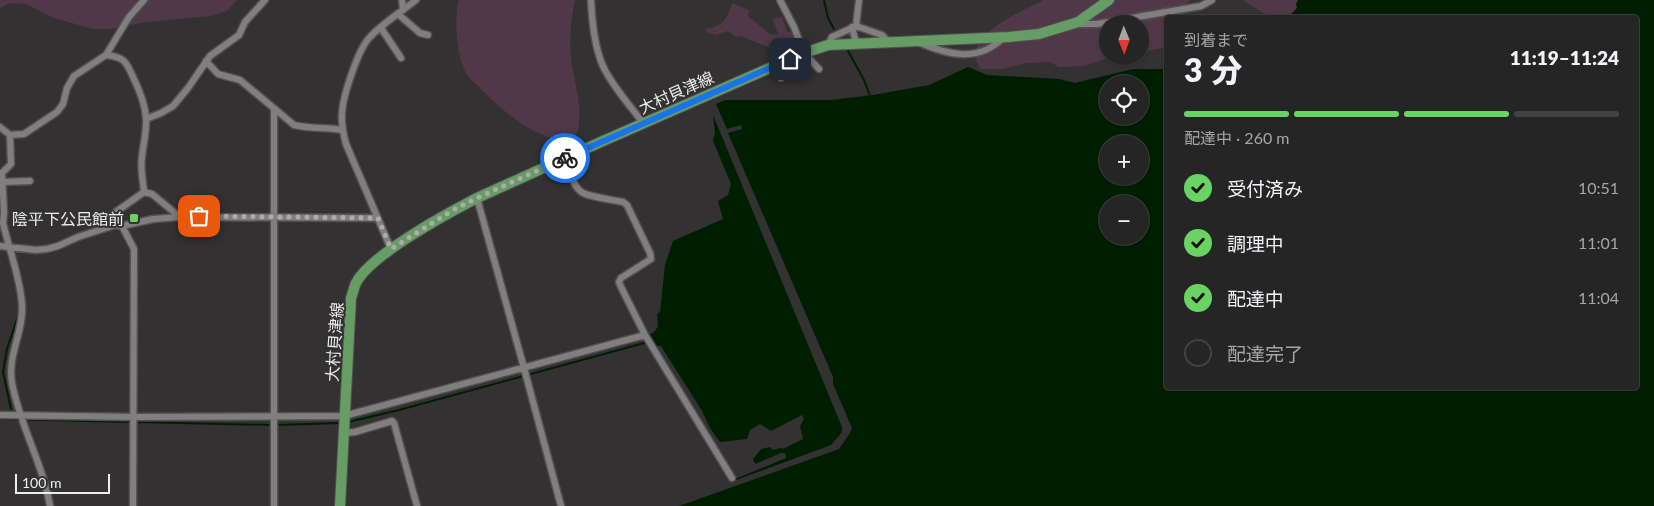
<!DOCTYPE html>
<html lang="ja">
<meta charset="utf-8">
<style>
body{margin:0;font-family:Lato,"Noto Sans JP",sans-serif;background:#323132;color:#f1f3f6;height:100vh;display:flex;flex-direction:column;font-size:19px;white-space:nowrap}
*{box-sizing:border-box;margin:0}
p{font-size:16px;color:#a4a5a7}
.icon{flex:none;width:28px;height:28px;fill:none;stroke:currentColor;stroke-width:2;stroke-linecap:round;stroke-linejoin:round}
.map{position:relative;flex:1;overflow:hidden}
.side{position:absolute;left:1164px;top:15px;width:475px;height:375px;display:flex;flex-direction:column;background:#262526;border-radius:5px;box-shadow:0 1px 4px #0004,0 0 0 1px #424243}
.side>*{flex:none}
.needle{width:32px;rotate:179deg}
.tools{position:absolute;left:1099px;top:15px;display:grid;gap:10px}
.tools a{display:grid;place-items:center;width:50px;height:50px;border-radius:50%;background:#262526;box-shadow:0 1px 4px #0004,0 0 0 1px #424243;font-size:25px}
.scale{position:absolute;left:15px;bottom:12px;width:95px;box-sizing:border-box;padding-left:5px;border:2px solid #eeeded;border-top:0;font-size:14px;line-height:18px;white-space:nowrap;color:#eeeded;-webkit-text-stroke:4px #333132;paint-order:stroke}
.pin{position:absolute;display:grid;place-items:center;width:42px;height:42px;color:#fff;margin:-21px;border-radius:10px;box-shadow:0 2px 8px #0006}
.courier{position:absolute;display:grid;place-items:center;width:50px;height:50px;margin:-25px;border:4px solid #1a73e8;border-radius:50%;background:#fff;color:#222;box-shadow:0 1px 6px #0007}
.overview em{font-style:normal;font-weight:800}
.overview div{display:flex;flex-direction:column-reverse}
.overview{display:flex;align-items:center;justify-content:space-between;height:85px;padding:0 20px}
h1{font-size:32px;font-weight:800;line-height:38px}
.bar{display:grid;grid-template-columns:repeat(4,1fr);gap:8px 5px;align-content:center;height:60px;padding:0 20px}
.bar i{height:6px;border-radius:4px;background:#424243}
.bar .active{background:#69d464}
.bar p{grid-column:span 4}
ol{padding:0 20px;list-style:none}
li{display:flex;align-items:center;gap:15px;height:55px}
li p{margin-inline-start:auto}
li .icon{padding:5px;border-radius:50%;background:#69d464;color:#111;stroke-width:4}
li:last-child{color:#a4a5a7}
li i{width:28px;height:28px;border:2px solid #424243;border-radius:50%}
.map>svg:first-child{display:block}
.green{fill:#513848}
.water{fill:#001f01;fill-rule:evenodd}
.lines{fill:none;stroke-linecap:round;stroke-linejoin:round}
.stream{stroke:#001f01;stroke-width:2}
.street-casing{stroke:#525051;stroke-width:9}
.primary-casing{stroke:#525051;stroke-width:12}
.street{stroke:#817e80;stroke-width:6}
.primary{stroke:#669d64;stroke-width:10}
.done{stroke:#adabac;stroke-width:5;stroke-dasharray:0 9}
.route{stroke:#1a73e8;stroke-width:6}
.poi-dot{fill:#69d464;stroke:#333132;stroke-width:2}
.labels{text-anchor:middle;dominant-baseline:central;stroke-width:4;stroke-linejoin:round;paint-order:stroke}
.street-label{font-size:16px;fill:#eeeded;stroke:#333132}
.poi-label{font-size:16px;fill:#eeeded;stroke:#333132;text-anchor:end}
</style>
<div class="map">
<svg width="1654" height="506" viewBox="0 0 1654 506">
<rect width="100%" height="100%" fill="#333132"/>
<path class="green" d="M0 0H237L227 11 210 16 147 22 109 29H93L54 18 26 4 10 3 0 8Z
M459 0H575C571 20 569 38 571 59 574 84 584 108 577 133 571 137 563 141 556 139 526 132 501 109 480 88 475 83 468 78 465 71 456 54 454 18 459 0Z
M1043 0H1190L1180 14 1181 17 1166 18V49L1163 48 1140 52V24H1108V56H1116L1083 66 1059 67 1050 62 1025 63 1003 69H980C977 63 974 57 976 51 981 28 1024 10 1043 0Z
M1243 0H1301L1298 11 1292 15 1281 17 1263 13Z
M732 3 749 10 748 16 771 35 778 34 773 19 782 17 787 32H793L798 47 782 53 741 36 736 37 728 31 715 35 706 32V29C724 25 727 20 732 3Z"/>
<path class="water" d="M1298 0H1654V506H679L839 449 850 433 852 428 833 384V377L728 133 742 129 741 125 727 129 716 104 725 100H831L873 95 929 85 968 67 987 75 1059 79 1075 83 1133 69H1166V388H1636V18L1288 17 1297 8 1296 4ZM1108 84H1140V116H1108ZM1108 144H1140V176H1108ZM1108 204H1140V236H1108Z
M713 115 842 427V432L831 445 736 480 735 479 786 458 785 453H781L755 464 753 459 761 449 770 447 773 450 781 448 783 449 803 439 800 426 804 419 802 415 771 431 760 424 750 430 747 439 720 442 710 428 702 411 661 346H655L648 335 653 333 658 327 657 314 660 312 665 265 673 241 723 219 718 201 728 195 731 184 713 141 715 133Z"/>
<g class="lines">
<path class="stream" d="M824 0 828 18 834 29
M847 49 864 80 870 96
M11 409 3 372 7 349 19 313
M0 419 131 422
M136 422 271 425
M348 422 399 410 648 342
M276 425 341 423"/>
<defs>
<path id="street" d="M402 0 403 10
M591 0C592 22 595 53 606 72 616 90 631 107 643 123
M780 0 794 27 804 53 819 69
M398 14 420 33 428 35
M1076 24H1097L1201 6 1212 0
M856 26 859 0
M852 27 856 43
M381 28 401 58
M918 42C948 55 979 63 1004 37
M828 45 832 37 856 26 882 35 888 42
M106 55C124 57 126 61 133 77 140 91 145 103 146 118 147 132 143 144 142 157 140 168 143 180 144 192
M206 61 218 74 240 80 294 125C310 129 326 127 342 130
M780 64 781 78
M146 119 161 113 173 106 188 88 210 56 239 35 245 22 265 0
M0 127 10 135 24 134 57 112 63 104 67 88 74 76 106 55 129 17 144 0
M10 135 11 164 2 173 4 213 3 223C9 249 20 277 22 304 24 332 7 355 12 383 20 426 43 464 50 506
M565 157C569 168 572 187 583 193 591 197 613 200 623 202L627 205 650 253 651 259 621 278 619 282 621 287 645 335 732 478
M3 182 30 181
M144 192 152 194 180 217
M477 198 524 368 561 506
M115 225 113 214 144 192
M122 226 134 249 133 506
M0 246 36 250 47 249 58 246 78 237 115 225 122 226 153 219 180 217 378 218
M391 249 346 144C343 133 341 124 342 113 343 96 358 49 370 37 383 23 401 12 416 0
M0 415 134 417 344 416 645 335
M343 433 355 432 392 421 394 423 417 506
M274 506V109"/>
<path id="primary" d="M340 506 351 298C353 293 354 287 356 283 370 255 448 213 477 198L603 141 804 53 828 45 1009 37 1039 34 1078 22 1109 0"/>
</defs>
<use href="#street" class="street-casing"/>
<use href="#primary" class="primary-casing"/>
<use href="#street" class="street"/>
<use href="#primary" class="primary"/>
</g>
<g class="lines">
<path class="done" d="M199 216 378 218 391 249 453 210 477 198 565 158"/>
<path class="route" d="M565 158 790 59"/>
</g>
<rect class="poi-dot" x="129" y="213" width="10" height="10" rx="2.5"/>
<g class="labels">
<g class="street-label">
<text transform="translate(676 92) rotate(-24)">大村貝津線</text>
<text transform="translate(334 342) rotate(-86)">大村貝津線</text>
</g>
<g class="poi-label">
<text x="124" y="218">陰平下公民館前</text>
</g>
</g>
</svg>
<div class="tools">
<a><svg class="needle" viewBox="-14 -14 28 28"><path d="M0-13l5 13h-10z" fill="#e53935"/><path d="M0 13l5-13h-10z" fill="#a4a5a7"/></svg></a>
<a><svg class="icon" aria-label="locate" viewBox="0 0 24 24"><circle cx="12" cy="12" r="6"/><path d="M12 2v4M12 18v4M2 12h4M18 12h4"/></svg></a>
<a>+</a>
<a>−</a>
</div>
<div class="scale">100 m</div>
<div class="pin" style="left:199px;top:216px;background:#ea580c"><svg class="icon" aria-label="bag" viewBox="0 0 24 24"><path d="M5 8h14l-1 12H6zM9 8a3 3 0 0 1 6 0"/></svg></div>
<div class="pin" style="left:790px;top:59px;background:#1f2937"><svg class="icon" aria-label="home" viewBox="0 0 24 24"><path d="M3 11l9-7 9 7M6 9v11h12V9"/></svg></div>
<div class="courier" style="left:565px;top:158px"><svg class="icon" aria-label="bike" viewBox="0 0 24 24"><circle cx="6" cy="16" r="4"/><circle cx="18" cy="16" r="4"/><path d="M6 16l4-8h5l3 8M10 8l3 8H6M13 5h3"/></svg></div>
<section class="side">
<div class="overview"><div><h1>3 分</h1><p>到着まで</p></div><em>11:19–11:24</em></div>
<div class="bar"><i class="active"></i><i class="active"></i><i class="active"></i><i></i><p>配達中 · 260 m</p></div>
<ol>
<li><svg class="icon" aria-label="check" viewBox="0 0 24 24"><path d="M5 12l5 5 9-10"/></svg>受付済み<p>10:51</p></li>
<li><svg class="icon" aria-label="check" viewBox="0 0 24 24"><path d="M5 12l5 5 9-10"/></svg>調理中<p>11:01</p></li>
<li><svg class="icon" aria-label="check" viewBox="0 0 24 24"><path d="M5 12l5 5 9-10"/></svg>配達中<p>11:04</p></li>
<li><i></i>配達完了</li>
</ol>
</section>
</div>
